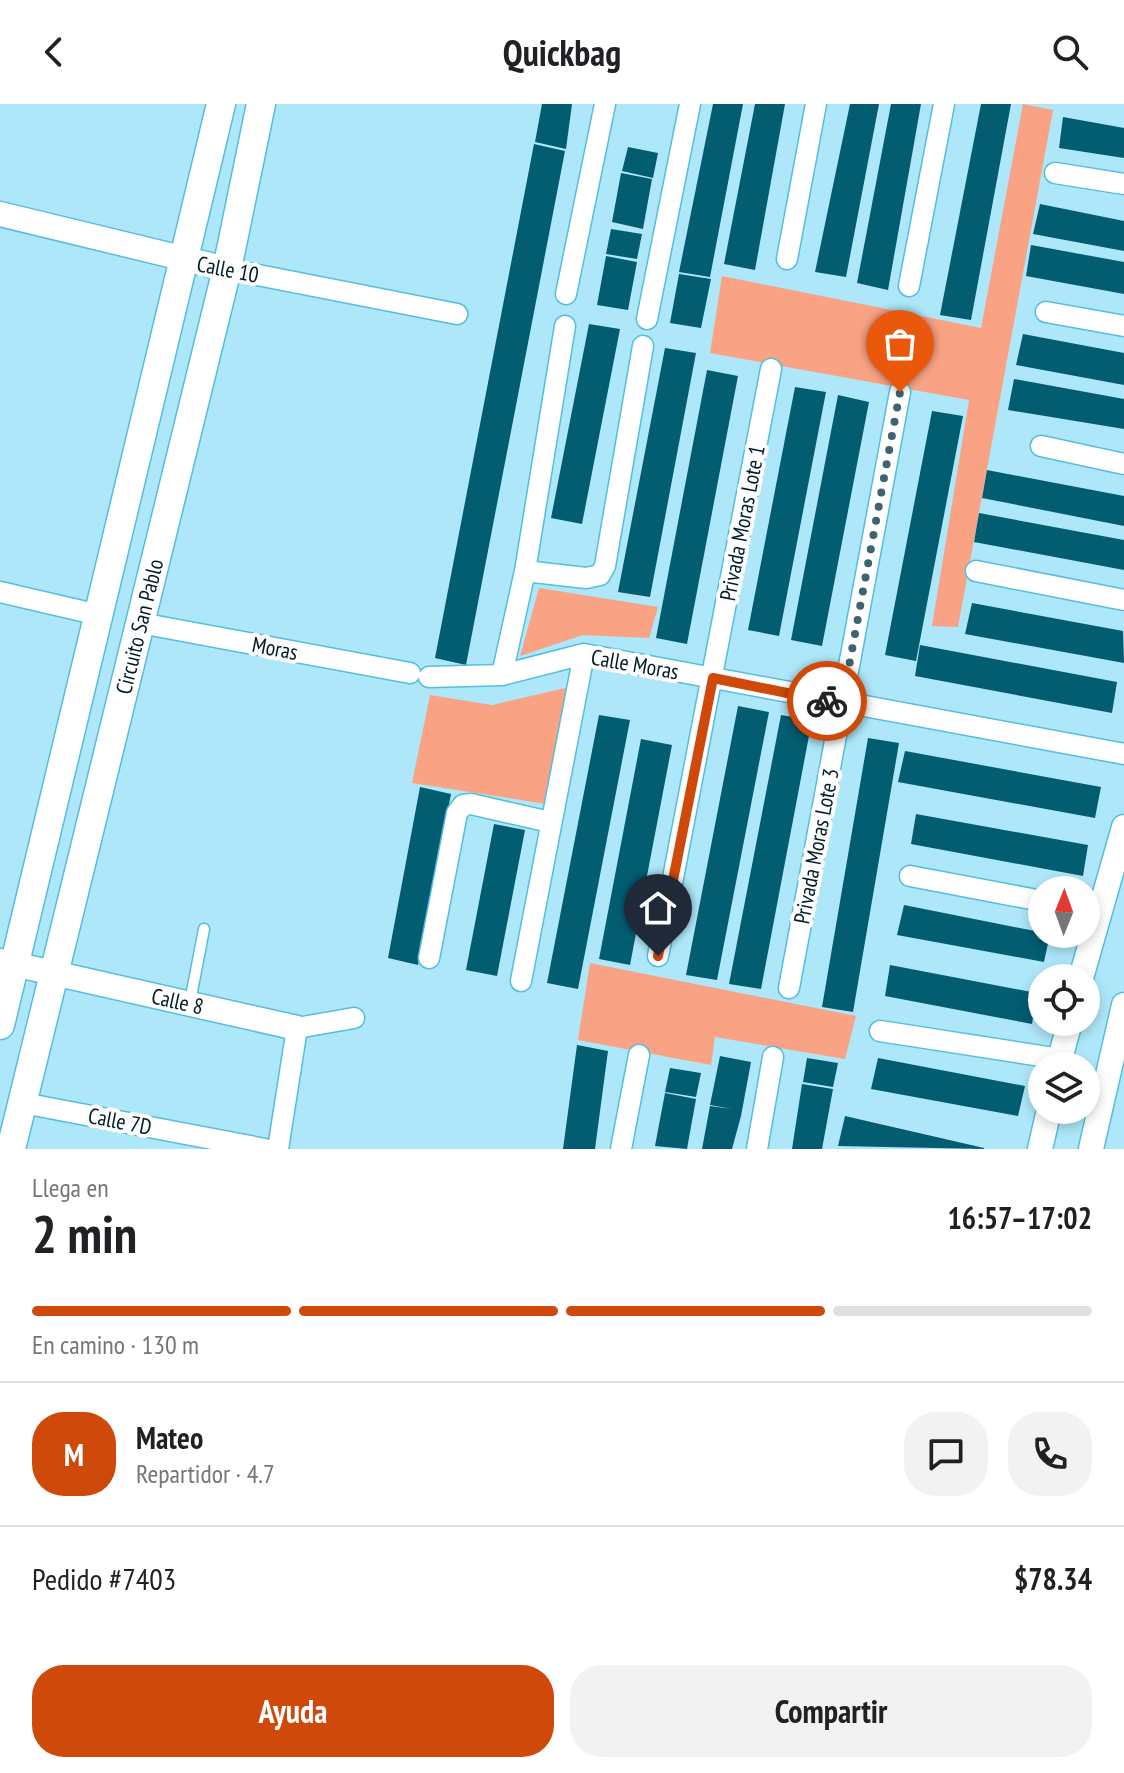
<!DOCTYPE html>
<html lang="es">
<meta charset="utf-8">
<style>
body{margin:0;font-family:"PT Sans Narrow",sans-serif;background:#f2f2f2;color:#202124;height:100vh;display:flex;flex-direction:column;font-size:30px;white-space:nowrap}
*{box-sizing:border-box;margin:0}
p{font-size:26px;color:#757577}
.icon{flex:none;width:44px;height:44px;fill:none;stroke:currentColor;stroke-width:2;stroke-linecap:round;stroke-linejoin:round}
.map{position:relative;height:1045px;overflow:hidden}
.details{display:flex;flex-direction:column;background:#fff;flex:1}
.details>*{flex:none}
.needle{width:52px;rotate:1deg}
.fabs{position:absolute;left:1028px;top:772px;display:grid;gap:16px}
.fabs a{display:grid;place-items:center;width:72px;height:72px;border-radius:50%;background:#fff;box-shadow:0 4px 12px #0003;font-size:40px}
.pin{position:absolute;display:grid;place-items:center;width:68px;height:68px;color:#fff;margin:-82px -34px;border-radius:50% 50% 50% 0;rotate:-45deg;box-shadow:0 0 8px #0007}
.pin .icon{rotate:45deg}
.courier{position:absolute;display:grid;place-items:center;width:80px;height:80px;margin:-40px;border:6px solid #ce490a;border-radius:50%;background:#fff;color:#222;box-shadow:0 2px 10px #0007}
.overview em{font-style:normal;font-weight:600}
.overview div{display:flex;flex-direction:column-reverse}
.overview{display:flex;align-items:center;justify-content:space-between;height:136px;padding:0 32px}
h1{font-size:52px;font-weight:600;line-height:60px}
.bar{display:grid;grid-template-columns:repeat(4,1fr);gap:12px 8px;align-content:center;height:96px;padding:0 32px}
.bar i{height:10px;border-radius:6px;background:#e0e0e0}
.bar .active{background:#ce490a}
.bar p{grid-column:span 4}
.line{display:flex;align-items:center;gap:20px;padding:0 32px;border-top:2px solid #e0e0e0}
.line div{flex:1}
.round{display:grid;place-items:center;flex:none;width:84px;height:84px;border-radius:32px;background:#f2f2f2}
.primary-button{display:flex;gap:16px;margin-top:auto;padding:16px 32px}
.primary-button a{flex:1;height:92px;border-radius:32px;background:#ce490a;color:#fff;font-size:32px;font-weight:600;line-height:92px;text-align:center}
.primary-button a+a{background:#f2f2f2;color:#202124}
header{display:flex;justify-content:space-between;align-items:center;height:104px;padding:0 32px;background:#fff;font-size:36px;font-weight:600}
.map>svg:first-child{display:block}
.green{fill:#faa284}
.building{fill:#035d71}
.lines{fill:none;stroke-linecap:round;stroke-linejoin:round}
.service-casing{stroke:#54bedc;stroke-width:13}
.minor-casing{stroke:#54bedc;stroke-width:23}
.tertiary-casing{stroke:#54bedc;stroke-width:27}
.secondary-casing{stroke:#54bedc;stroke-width:31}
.service{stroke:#fff;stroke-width:10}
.minor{stroke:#fff;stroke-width:20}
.tertiary{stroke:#fff;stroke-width:24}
.secondary{stroke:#fff;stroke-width:28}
.done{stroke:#3d6470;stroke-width:8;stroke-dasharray:0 14.4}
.route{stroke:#ce490a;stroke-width:10}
.labels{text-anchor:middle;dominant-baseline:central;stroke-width:8;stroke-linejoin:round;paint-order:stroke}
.street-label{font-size:22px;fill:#001d26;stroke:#fdfdfd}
</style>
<header><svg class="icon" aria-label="back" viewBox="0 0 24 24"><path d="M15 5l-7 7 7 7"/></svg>Quickbag<svg class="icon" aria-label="search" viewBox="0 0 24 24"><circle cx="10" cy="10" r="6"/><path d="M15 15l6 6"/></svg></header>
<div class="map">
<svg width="1124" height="1045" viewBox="0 0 1124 1045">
<rect width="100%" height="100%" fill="#aee7f9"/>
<path class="green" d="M1023 0 1053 6 958 523 932 522 969 296 710 249 722 172 981 224Z
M539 484 658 503 649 534 583 531 520 552Z
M570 583 546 700 412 679 430 591 492 601Z
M590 859 856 912 845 955 715 933 711 961 578 936Z"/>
<path class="building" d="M542 0H572L566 45 535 38Z
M713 0H743L710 173 679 168Z
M755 0H785L755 166 724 160Z
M850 0H879L846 173 815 168Z
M891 0H921L888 186 857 179Z
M981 0H1011L971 216 940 211Z
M1063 13 1124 24V54L1059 44Z
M534 40 565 47 466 561 435 554Z
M628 43 658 49 653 74 622 67Z
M621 69 652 75 643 125 612 118Z
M1040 100 1124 117V147L1033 130Z
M611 125 642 130 637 155 606 150Z
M1031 141 1124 158V190L1026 172Z
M606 152 637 158 628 206 597 201Z
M679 170 711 175 701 224 670 219Z
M589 220 620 225 582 420 551 414Z
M1023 230 1124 249V281L1016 261Z
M665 244 696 249 650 493 618 488Z
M707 266 738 272 687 540 656 534Z
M1014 275 1124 295V325L1008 306Z
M795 283 826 288 779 532 748 526Z
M838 291 869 298 822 542 791 536Z
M932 307 963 312 916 557 885 551Z
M987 366 1124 392V422L982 394Z
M979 409 1124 436V466L974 438Z
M972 499 1123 527 1124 559 965 530Z
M920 541 1117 578 1112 609 915 572Z
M738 602 769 608 717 876 686 871Z
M599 611 630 616 578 885 547 879Z
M781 611 812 616 761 885 729 880Z
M868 634 899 639 853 908 822 903Z
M641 635 672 641 630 861 599 855Z
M905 647 1101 683 1095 714 898 678Z
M420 683 451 690 418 861 388 854Z
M916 710 1088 741 1083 772 911 740Z
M494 720 525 726 497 872 466 866Z
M904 801 1050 830 1044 858 897 831Z
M890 861 1037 889 1032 920 885 892Z
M577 941 608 947 595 1045H563Z
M720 952 751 958 741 1012 732 1045H702L710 1002 732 1005 710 1001Z
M807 954 838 959 833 983 803 978Z
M878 954 1025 982 1018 1012 871 985Z
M670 964 701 969 696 993 665 988Z
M802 980 833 985 822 1045H792Z
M665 989 696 995 687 1045 655 1042Z
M845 1012 984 1044V1045L838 1042Z"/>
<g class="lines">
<defs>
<path id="service" d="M190 898 204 825"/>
<path id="minor" d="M1055 69 1124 80
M787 155 816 0
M227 165 457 210
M909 182 944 0
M566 190 605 0
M1046 208 1124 222
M647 215 690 0
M1041 342 1124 360
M525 467 586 474 600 471 605 462 643 242
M976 467 1124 496
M0 488 99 511
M140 519 410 569
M502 571 525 467 565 222
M429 573 502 571 584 550 1124 650
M910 772 1042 797
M658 852 771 265
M429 854 457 709 463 701 471 700 550 718
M521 877 584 550
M789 884 900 288
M880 927 1060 955
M23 999 265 1045
M278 1045 297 924 354 914
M621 1045 639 951
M757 1045 773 953"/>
<g id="tertiary">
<path d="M0 110 227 165"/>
<path id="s1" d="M0 857 297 924"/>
<path d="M1081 874 1124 723"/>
<path d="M1058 962 1070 918"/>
<path d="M1040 1045 1049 1006"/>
<path d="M1091 1045 1124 901"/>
</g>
<g id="secondary">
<path d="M0 921 221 0"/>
<path id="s2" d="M11 1045 227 165 261 0"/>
</g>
</defs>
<use href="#service" class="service-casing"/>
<use href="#minor" class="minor-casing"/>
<use href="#tertiary" class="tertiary-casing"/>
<use href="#secondary" class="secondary-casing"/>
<use href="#service" class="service"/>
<use href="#minor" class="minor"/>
<use href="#tertiary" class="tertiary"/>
<use href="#secondary" class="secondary"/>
</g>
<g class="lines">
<path class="done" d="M827 597 842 600 900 288"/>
<path class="route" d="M658 852 713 574 827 597"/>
</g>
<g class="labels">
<g class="street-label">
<text transform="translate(228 165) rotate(11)">Calle 10</text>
<text transform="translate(742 419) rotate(-79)">Privada Moras Lote 1</text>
<text stroke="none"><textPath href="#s2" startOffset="538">Circuito San Pablo</textPath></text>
<text transform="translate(275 544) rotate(11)">Moras</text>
<text transform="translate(635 560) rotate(10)">Calle Moras</text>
<text transform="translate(816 742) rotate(-79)">Privada Moras Lote 3</text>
<text stroke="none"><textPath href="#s1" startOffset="182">Calle 8</textPath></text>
<text transform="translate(120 1017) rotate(11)">Calle 7D</text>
</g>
</g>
</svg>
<div class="fabs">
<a><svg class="needle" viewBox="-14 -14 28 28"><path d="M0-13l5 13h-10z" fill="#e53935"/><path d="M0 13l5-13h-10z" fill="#757577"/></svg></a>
<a><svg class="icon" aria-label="locate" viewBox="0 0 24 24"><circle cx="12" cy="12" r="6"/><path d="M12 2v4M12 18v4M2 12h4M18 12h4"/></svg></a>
<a><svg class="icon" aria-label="layers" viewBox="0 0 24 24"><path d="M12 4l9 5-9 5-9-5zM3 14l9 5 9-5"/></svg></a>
</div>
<div class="pin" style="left:900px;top:288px;background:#ea580c"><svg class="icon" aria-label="bag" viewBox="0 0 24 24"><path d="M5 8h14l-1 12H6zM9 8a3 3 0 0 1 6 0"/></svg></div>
<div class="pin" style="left:658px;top:852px;background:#1f2937"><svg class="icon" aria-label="home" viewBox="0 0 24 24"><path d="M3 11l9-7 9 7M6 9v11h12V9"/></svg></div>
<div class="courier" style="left:827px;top:597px"><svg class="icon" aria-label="bike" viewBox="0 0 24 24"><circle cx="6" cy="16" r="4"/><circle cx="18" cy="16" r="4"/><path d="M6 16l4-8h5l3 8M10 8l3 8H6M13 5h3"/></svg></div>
</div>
<section class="details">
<div class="overview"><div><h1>2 min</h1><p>Llega en</p></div><em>16:57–17:02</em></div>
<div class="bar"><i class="active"></i><i class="active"></i><i class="active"></i><i></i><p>En camino · 130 m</p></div>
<div class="line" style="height:144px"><b class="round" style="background:#ce490a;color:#fff">M</b><div><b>Mateo</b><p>Repartidor · 4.7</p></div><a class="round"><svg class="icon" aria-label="chat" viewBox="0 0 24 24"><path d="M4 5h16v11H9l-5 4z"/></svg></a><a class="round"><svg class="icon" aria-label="phone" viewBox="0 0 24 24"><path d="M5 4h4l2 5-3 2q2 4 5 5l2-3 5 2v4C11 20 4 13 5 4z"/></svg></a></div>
<div class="line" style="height:104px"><div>Pedido #7403</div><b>$78.34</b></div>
<div class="primary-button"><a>Ayuda</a><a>Compartir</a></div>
</section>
